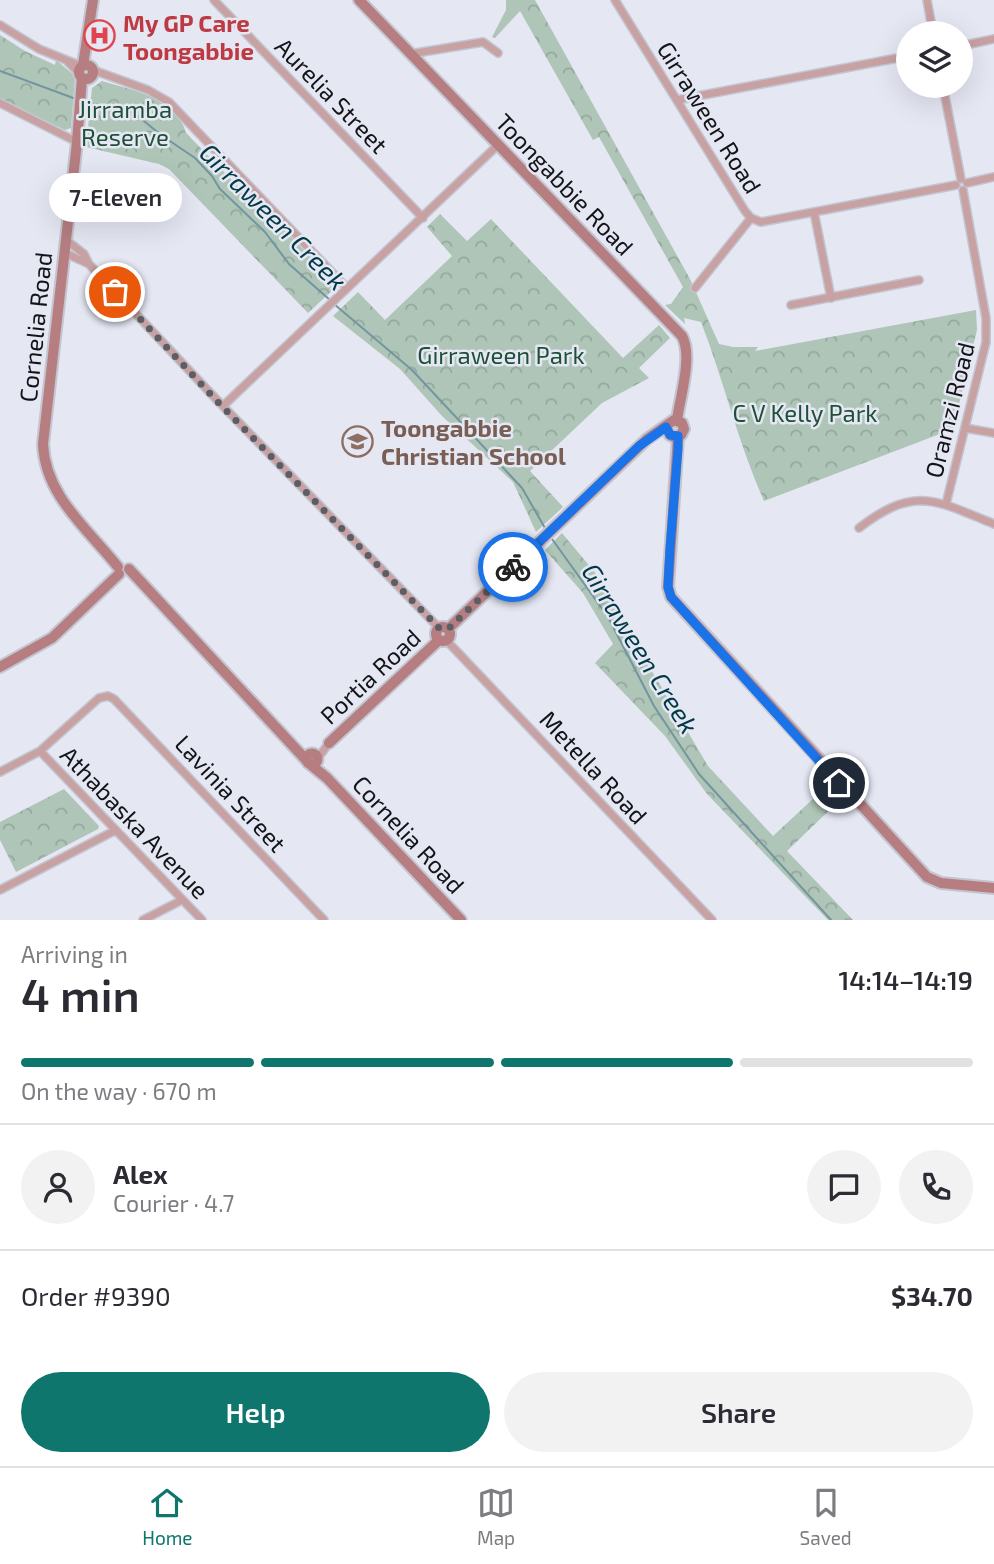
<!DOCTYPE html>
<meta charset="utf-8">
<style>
body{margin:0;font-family:"Exo 2",sans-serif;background:#f2f2f3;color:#2b2b33;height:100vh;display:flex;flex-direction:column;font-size:26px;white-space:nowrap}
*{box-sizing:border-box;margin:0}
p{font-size:23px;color:#7c7c81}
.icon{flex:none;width:38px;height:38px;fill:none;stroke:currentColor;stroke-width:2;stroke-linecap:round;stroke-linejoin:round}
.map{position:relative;height:920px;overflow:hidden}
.sheet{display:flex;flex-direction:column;background:#fff;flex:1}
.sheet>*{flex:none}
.controls{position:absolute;left:896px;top:21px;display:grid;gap:14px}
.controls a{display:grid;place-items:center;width:77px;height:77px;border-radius:50%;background:#fff;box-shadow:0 7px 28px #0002;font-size:35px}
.pin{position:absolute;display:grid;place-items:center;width:60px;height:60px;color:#fff;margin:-30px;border:4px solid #fff;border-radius:50%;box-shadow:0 2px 7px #0007}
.courier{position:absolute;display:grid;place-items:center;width:70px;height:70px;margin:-35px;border:5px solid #1a73e8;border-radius:50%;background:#fff;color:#222;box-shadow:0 2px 9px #0007}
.bubble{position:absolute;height:49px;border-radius:24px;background:#fff;box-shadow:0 7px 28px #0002;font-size:23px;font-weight:600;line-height:49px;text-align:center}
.headline em{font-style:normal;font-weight:600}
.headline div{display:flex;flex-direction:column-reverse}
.headline{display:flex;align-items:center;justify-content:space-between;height:119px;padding:0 21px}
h1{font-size:46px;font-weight:600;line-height:52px}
.bar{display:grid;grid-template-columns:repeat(4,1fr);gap:10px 7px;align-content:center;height:84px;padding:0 21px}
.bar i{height:9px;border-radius:5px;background:#e1e1e2}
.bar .selected{background:#0f766e}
.bar p{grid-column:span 4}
.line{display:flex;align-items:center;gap:18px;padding:0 21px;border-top:2px solid #e1e1e2}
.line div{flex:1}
.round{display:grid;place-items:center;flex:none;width:74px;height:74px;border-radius:37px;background:#f2f2f3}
.cta{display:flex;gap:14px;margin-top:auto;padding:14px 21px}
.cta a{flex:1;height:80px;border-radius:42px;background:#0f766e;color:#fff;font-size:28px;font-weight:600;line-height:80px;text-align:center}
.cta a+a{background:#f2f2f3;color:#2b2b33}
.tabs{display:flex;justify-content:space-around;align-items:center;height:98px;border-top:2px solid #e1e1e2;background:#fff;font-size:19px;color:#7c7c81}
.tabs a{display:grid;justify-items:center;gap:4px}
.tabs .selected{color:#0f766e}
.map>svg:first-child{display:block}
.forest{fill:url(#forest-crowns)}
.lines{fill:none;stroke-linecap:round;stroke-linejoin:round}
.stream{stroke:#7395a0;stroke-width:2}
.street-casing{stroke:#c3c5d0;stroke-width:10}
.secondary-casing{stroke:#c3c5d0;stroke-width:14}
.street{stroke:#c8a1a3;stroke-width:7}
.secondary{stroke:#b67e81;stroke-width:10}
.done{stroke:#5c5e65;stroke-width:7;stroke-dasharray:0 12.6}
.route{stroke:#1a73e8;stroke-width:9}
.labels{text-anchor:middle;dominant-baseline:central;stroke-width:5;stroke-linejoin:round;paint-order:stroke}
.health-label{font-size:24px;font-weight:bold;fill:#be3a42;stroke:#e5e7f3;text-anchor:start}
.street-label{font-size:24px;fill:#131418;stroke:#e5e7f3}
.park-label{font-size:24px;fill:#1d5037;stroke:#e5e7f3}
.education-label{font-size:24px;font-weight:bold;fill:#785e54;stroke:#e5e7f3;text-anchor:start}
.water-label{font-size:26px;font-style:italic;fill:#023946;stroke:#e5e7f3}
</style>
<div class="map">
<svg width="994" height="920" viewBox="0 0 994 920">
<defs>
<pattern id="forest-crowns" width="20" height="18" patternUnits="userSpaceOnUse" patternTransform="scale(1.75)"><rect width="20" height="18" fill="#aec5b7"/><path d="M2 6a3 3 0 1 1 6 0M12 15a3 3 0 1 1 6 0" fill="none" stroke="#95a89d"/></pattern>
</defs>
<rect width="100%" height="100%" fill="#e5e7f3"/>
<path class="forest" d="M506 0H535L690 279 719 344 733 347H758L755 351 976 310 977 330 953 429 764 501C738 443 724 381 701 322L684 318 685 324 665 305 671 304 683 287 599 137 593 140 520 11 495 38 492 37 506 10Z
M0 35 25 51 55 65 56 60 75 76 71 128 65 130 0 99Z
M102 81C132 90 177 98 186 133L263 212 274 218 337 286 308 313 169 169 159 164 86 147 92 88Z
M440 214 467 241 491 219 623 358 659 325 670 338 639 368 649 378 602 403 530 471 563 507 536 532 513 482 442 416 400 369 333 316 358 292 385 320 452 256 427 227Z
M562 533 597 575 596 577 708 766 773 836 828 785 841 799 787 851 853 920H828L707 794 665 736 595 663 613 644 583 593 545 550Z
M64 789 99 826 98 829 16 872 0 840V822Z"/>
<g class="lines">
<path class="stream" d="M0 71 76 99
M85 102 134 113 161 135 195 158 212 176 220 189 265 232 289 264 330 300
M334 304 412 370 522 488 545 528
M552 539 608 617 654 706 699 774 831 920"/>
<defs>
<path id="street" d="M214 0 423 218
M615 0 745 211 751 218 761 222 956 185
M927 0 933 33
M0 25 39 49 81 66
M961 46 994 39
M410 54 483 42 498 53
M68 62 78 72
M93 70 148 90 169 102 347 288
M943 86 961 179
M677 100 908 56
M0 103 77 142
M967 183 994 177
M814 212 831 298
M66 240 84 254 89 264 216 399 439 628
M65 253 89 264
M695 288 751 218
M791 305 919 280
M223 406 499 144
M965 428 994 433
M946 504 986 342V318L963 190
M859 528C915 485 935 500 994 524
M446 640 712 920
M40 751 202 920
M318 758 329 743
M0 772 40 751 99 698 108 696 114 699 324 920
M0 890 116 830
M143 920 182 900"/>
<path id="secondary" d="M359 0 682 336C693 356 680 397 677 420
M79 72a7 7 0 1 1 14 0a7 7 0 1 1-14 0Z
M83 65 93 0
M82 78 77 142 43 444C45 496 88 529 118 567
M678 437 668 587 671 597 927 877 941 883 994 888
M129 569 307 761
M436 634a7 7 0 1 1 14 0a7 7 0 1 1-14 0Z
M448 629 647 439 674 420 682 423 684 429 681 435 674 437 670 435 666 427
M0 667 52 638 119 574
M329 743 439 640
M306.5 759a5.5 5.5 0 1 1 11 0a5.5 5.5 0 1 1-11 0Z
M311 765 327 778 461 920"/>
</defs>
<use href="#street" class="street-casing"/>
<use href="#secondary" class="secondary-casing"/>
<use href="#street" class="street"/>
<use href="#secondary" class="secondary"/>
</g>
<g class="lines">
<path class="done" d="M115 292 216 400 439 628 448 629 513 567"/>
<path class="route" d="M513 567 639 446 666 427 670 435 678 436V449L670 548 668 587 671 597 839 783"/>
</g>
<defs>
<symbol id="hospital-ring" viewBox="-11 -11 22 22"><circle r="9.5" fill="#e5e7f3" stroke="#e0444e" stroke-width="1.5"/><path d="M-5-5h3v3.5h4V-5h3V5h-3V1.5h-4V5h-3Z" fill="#e0444e"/></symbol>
<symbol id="school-ring" viewBox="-11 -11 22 22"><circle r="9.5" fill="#e5e7f3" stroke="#8d6e63" stroke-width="1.5"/><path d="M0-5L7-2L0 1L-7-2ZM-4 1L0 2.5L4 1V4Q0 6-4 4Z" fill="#8d6e63"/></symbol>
</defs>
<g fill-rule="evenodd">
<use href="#hospital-ring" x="82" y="18" width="35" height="35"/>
<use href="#school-ring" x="340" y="424" width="35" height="35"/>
</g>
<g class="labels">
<g class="health-label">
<text x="123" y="22">My GP Care<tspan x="123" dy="28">Toongabbie</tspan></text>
</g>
<g class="street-label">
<text transform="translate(332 95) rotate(46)">Aurelia Street</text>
<text transform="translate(710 117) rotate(58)">Girraween Road</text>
<text transform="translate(565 184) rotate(46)">Toongabbie Road</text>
<text transform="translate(35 327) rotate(-84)">Cornelia Road</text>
<text transform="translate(949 410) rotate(-76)">Oramzi Road</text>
<text transform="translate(370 676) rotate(-43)">Portia Road</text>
<text transform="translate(594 767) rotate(47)">Metella Road</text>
<text transform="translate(231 793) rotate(47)">Lavinia Street</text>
<text transform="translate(135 822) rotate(46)">Athabaska Avenue</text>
<text transform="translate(409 834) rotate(47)">Cornelia Road</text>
</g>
<g class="park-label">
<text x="125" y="108">Jirramba<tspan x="125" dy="28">Reserve</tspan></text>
<text x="501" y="354">Girraween Park</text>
<text x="805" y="412">C V Kelly Park</text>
</g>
<g class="education-label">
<text x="381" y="427">Toongabbie<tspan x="381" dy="28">Christian School</tspan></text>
</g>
<g class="water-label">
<text transform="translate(274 216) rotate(45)">Girraween Creek</text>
<text transform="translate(641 648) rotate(58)">Girraween Creek</text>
</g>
</g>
</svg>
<div class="controls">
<a><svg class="icon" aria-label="layers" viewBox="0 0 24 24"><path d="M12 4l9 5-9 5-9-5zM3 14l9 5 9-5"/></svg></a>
</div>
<div class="pin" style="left:115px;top:292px;background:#ea580c"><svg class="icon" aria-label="bag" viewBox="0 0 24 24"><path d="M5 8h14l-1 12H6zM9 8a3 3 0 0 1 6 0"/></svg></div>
<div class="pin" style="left:839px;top:783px;background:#1f2937"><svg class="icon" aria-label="home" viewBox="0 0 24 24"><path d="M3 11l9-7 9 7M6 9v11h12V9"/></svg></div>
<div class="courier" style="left:513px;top:567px"><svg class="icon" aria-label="bike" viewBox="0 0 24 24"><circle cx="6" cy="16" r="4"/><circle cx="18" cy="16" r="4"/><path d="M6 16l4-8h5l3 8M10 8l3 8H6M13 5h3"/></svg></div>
<div class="bubble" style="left:49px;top:173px;width:133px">7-Eleven</div>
</div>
<section class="sheet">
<div class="headline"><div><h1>4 min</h1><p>Arriving in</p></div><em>14:14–14:19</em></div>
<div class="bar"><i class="selected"></i><i class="selected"></i><i class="selected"></i><i></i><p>On the way · 670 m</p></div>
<div class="line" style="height:126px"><a class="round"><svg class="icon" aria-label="person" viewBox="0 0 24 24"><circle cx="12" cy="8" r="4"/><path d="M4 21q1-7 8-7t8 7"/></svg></a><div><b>Alex</b><p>Courier · 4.7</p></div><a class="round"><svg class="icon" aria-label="chat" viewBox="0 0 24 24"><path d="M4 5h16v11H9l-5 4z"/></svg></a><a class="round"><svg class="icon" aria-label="phone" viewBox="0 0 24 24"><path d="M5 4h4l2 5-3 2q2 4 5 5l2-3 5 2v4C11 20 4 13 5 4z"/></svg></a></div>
<div class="line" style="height:91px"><div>Order #9390</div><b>$34.70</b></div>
<div class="cta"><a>Help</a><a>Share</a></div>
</section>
<nav class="tabs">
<a class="selected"><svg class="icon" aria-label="home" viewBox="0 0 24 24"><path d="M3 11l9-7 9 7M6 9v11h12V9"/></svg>Home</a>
<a><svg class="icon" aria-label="map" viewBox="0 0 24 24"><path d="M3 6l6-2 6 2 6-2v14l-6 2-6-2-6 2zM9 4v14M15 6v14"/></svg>Map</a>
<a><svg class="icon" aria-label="saved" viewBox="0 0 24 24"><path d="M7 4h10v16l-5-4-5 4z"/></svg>Saved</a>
</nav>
